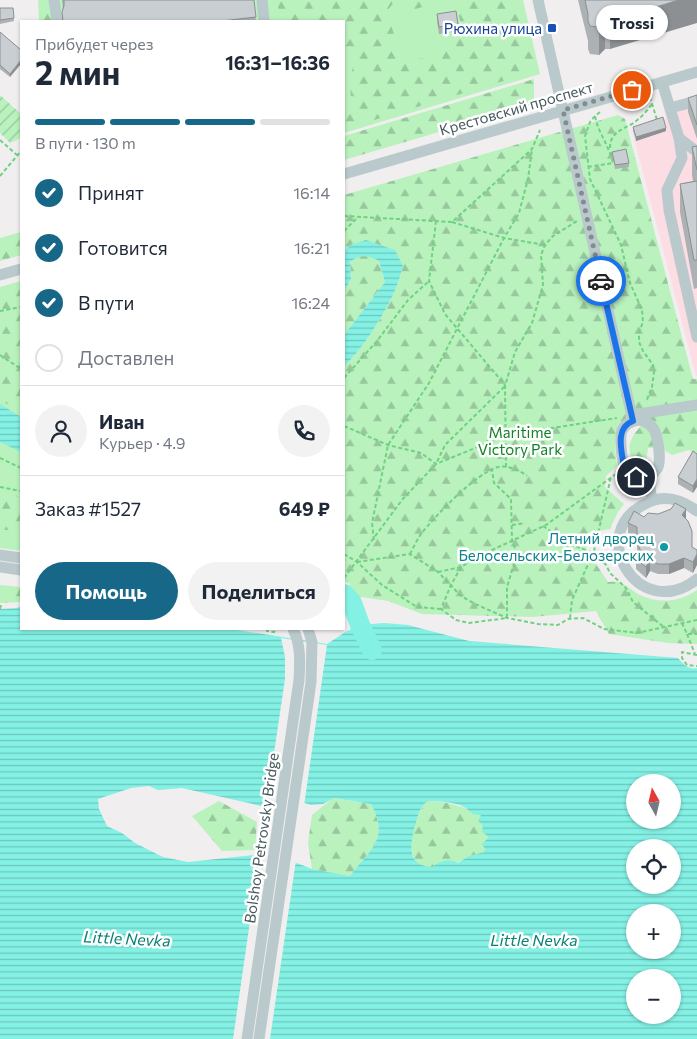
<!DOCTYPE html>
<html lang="ru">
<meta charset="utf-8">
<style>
body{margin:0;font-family:Commissioner,sans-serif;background:#f2f2f3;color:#1f2937;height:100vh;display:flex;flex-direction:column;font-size:19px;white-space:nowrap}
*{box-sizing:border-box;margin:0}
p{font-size:16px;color:#747a83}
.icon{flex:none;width:28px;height:28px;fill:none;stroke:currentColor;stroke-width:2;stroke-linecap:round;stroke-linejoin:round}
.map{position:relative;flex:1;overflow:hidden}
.panel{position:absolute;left:20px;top:20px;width:325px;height:610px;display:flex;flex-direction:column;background:#fff;border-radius:0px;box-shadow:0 1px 4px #0004}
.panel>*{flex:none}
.needle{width:32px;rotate:352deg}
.tools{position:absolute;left:626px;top:774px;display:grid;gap:10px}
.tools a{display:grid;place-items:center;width:55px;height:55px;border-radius:50%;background:#fff;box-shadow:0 1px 4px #0004;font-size:25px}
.pin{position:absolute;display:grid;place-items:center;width:42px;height:42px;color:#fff;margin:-21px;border:2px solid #fff;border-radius:50%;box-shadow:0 1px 5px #0007}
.courier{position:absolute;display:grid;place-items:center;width:50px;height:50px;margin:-25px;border:4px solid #1a73e8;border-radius:50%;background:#fff;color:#222;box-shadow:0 1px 6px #0007}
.bubble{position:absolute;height:35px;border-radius:18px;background:#fff;box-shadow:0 1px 4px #0004;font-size:16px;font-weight:700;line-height:35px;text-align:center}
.summary em{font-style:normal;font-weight:700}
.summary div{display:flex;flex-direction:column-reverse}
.summary{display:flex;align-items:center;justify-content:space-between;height:85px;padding:0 15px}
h1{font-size:32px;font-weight:700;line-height:38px}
.bar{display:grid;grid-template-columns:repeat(4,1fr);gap:8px 5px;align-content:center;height:60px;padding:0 15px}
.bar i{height:6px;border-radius:4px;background:#e0e1e3}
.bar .on{background:#176888}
.bar p{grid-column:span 4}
.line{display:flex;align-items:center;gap:12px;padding:0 15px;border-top:1px solid #e0e1e3}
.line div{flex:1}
.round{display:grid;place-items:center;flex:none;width:52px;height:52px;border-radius:26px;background:#f2f2f3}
ol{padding:0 15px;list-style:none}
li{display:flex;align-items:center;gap:15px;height:55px}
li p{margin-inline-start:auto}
li .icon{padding:5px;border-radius:50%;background:#176888;color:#fff;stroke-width:4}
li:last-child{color:#747a83}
li i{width:28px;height:28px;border:2px solid #e0e1e3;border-radius:50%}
.primary-button{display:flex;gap:10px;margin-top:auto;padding:10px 15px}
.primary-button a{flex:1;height:58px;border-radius:30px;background:#176888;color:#fff;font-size:20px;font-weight:700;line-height:58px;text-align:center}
.primary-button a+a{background:#f2f2f3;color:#1f2937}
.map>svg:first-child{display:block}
.medical{fill:#fcdde4}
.green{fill:#b9f2bd}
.forest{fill:url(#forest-firs)}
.garden{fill:url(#garden-furrows)}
.water{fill:url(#water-rules);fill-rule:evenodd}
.pier{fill:#f1eeef}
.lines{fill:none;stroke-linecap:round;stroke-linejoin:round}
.river{stroke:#84f1e5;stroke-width:20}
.path{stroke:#6fd282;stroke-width:2;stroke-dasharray:4 2.5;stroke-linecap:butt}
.minor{stroke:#b9c9cc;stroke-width:11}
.wall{fill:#acb1b4}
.shaded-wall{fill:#8c9092}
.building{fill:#c8ced1;stroke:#8c9092}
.done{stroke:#818d90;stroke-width:5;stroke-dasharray:0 9}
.route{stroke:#1a73e8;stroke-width:6}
.transit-dot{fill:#1a4fb4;stroke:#fff;stroke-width:2}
.culture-dot{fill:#0f9aa8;stroke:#fff;stroke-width:2}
.labels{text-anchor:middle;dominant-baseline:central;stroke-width:5;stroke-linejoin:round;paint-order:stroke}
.transit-label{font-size:15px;fill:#164399;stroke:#fff;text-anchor:end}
.street-label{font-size:15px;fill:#45595d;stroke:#fff}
.park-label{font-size:15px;fill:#118325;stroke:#fff}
.culture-label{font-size:15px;fill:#0d838f;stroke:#fff;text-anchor:end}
.water-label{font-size:16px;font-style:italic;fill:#078274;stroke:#fff}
</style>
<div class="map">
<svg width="697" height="1039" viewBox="0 0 697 1039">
<defs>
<pattern id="forest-firs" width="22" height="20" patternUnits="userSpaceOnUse" patternTransform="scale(1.25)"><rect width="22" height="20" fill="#b9f2bd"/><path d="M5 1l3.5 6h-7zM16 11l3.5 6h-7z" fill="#98c79d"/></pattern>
<pattern id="garden-furrows" width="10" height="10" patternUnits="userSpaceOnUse" patternTransform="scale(1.25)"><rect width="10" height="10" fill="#b9f2bd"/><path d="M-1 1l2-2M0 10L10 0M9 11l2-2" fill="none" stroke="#98c79d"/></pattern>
<pattern id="water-rules" width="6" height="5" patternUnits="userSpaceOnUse" patternTransform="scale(1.25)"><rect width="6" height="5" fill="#84f1e5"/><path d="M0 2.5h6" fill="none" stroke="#6ec6bd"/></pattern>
</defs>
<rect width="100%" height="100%" fill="#f1eeef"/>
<path class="medical" d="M697 94V376H696L632 130 666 119 663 104Z"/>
<path class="green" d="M38 0H523L540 74 344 133V21H39Z
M21 281V551L0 548V287Z"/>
<path class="forest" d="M41 0H49L52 21H42Z
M277 0H433L431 4 413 10 395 1 387 11 395 38 408 60 434 57 442 45 463 35 459 16 453 0H521L537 71 344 129V112L352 109 350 85 354 57 344 51V21H287L279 12Z
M534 79V104L344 160V136Z
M618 115 625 119 693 379H697V455L689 450 672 455 661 448H648L645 467 637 468C625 450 628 439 642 425L627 413C626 422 625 420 620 427 612 438 616 453 617 466L606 476 605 487 624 504 618 512 610 529 587 533 586 549 608 582C612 582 620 581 623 584 629 587 634 592 640 595 659 604 680 602 697 590V644L668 643 609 634 596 611 533 617 422 614 388 601 361 597 344 613V591L350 584 344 581V366C362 351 387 310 396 288 399 281 401 273 403 266L353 244 344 250V195Z
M21 232V255L0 261V238Z
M356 256H371L379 261 385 282 344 335V291L351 279 350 262Z
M21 288V412L0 400V295Z
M14 495 21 497V532L0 529V498L3 499Z
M0 585 21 587V602L0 603Z
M333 798 371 804C390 840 370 849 350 876L312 869 308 843 312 815Z
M219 801 257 822 255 850 222 851 192 816Z
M428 801C447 801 464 807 481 815L489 837 484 852C465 857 447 871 425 867 401 862 414 811 428 801Z"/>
<path class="garden" d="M0 95 21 114V138L10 143 0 133Z"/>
<path class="water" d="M366 240 395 250 403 266C401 273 399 281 396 288 387 310 362 351 344 366V335L385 282 379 261C369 255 359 254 350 262L351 279 344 291V250L353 244Z
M0 404 21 417V452L0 442Z
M21 606V629H231L327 644 347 631 360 625 384 623 408 625 469 641 678 658C683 664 689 670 697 668V1039H0V609L17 608ZM635 782H672V820H635ZM149 786 158 790 182 788 261 806 288 798 311 805 323 804 334 798 371 804C390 840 370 849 350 876L312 869 271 853 188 862 163 857 135 843 122 833 107 826 99 809 98 799 131 788ZM428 801C437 801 456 802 464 807 471 811 470 815 481 815L478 821 483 825 482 832 489 837 482 844 485 849 484 852 469 856 458 863C449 858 440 861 432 867 408 866 410 848 414 829 417 819 419 807 428 801ZM635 848H672V885H635ZM635 912H672V950H635ZM635 978H672V1015H635Z"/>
<path class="pier" d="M281 638 327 645 304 806 288 801 266 807 285 679V657Z
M271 851 296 860 270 1039H233L260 852Z"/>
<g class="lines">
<path class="river" d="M344 594 352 603 360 625 372 650"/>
<path class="path" d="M650 97 657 120
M600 112 594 117 590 122 585 136 590 179 621 245 630 283 642 310 643 322 639 332V342L643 351 653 365 654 372 652 387 646 402
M0 140 17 155H21
M610 148C610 133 621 130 632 124 640 119 647 111 652 104
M588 167 613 163C609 145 598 133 595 116
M0 176 21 151
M344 216 452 222 532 149 540 130
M436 221 429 281 445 314 505 385
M452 222 504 238 545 245
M344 231 357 218
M0 311 21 307
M0 355 21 369
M344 378 377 341 408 300 429 281
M344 426 388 445 421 453 436 464 507 435 617 418
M0 458 21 468
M506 467 505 386 515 352 532 323 543 285 541 255 545 245 553 236 577 221
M0 487 21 491
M512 525 525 523
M543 526 570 544 593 553 600 558 606 565 610 573 626 588 633 602 665 628
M374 540 372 523 388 445 429 383 504 238 519 213 528 179 532 149
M344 554 357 562 382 585 417 607 441 609
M410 554C413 548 417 540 421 534 436 515 476 473 498 467 507 465 520 470 527 476
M357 562 410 554 438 572 461 596 475 604 507 618 538 624 558 625 568 619 583 618 604 629 637 633 697 620
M461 567 451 585 441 609 456 620 469 623 507 618V587L517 554 512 540 511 499 494 483 492 470
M438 572 461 567 479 556 546 525 616 474
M344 578 402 500 436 464 445 445 505 386
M0 609 1 605
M570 618 572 600 594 551 611 477
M682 623 687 634H697
M267 629V631L274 632 277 629
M687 634 695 654
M697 655 682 652V658L687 665 697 666"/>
<path class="minor" d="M54 0 57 21
M262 0 264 21
M538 0 633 421
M662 82 679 138 682 158 667 190 669 210 697 337
M670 108 697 101
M679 138 697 152
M344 174 697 72
M0 275 21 269
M632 415 697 405
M639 420C645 421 649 423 653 428 658 435 662 462 657 469 651 479 633 480 626 471 623 467 623 461 622 456 620 438 617 423 639 420Z
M648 476 652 500
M697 511C682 500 664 494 647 503 583 532 639 625 697 579
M0 555 21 558
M0 567 21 570
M247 1039 299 680C300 662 301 645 293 629
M259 1039 311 682 312 642 308 629"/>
</g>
<path class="wall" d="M62 0H254L256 21H62V12L63 10Z
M578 0H697L610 49H605L599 55 590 54 588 49V41Z
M0 8H13L14 21 0 24Z
M437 14 458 24V31L439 34 437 21Z
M0 32 21 50 10 77 0 69Z
M697 95V139L688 112V98Z
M633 127 666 131 636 141 633 130Z
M697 146V288L694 289 680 212V184L693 181 692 175V147Z
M612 152 629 163V167L615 169Z
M697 454 693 493 678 484V477Z
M644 517 686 519 692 547 697 550 693 573 684 568 669 574H658L650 571 646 578 636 569V559L638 556 637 552V538L628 533V523Z"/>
<path class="shaded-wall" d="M679 0H697V23L610 49V21Z
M605 20V49L599 55V27Z
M21 60V64L10 77V74Z
M666 128V131L636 141V137Z
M697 479V487L693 493V486Z
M686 509V520L682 515Z
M697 554V565L693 573V562Z
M684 558V568L669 574V564Z
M650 560V571L646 578V567Z"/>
<path class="building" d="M64 0H254L256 17 222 21H63L62 12 64 6Z
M585 0H679L610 21 605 20 599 27 590 26 588 21V14Z
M0 8H13L14 18 0 20Z
M456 11 458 24 439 27 437 14Z
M0 32 21 50V60L10 74 0 65Z
M697 95V125L688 98Z
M663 117 666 128 636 137 633 127Z
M697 146V170L692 147Z
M626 149 629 163 615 165 612 152Z
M697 181V260H694L680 184Z
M693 451 697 454V479L693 486 678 477Z
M675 503 686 509 682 515 688 521 692 531V547L697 550V554L693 562 684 558 669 564H658L650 560 646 567 636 559 641 552 637 542V527L628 523 634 511 644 517 648 513 658 514 666 511 671 509Z"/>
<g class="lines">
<path class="done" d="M601 281 563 110 632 90"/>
<path class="route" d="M601 281 633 421C614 428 622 452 624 467L626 472 636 477"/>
</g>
<rect class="transit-dot" x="547" y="23" width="10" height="10" rx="2.5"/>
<circle class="culture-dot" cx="664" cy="547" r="5"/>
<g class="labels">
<g class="transit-label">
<text x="542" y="28">Рюхина улица</text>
</g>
<g class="street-label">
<text transform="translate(516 108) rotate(-16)">Крестовский проспект</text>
<text transform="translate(261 838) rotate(-82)">Bolshoy Petrovsky Bridge</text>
</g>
<g class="park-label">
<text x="520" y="432">Maritime<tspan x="520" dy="17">Victory Park</tspan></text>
</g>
<g class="culture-label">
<text x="654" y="538">Летний дворец<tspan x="654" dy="17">Белосельских-Белозерских</tspan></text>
</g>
<g class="water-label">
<text transform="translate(127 938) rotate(3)">Little Nevka</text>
<text x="534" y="939">Little Nevka</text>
</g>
</g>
</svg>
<div class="tools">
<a><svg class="needle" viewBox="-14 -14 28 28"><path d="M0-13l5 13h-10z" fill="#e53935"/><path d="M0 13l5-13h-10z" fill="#747a83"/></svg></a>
<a><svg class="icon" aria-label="locate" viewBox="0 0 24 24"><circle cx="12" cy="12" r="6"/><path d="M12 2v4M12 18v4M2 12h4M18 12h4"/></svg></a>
<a>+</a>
<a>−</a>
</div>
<div class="pin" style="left:632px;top:90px;background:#ea580c"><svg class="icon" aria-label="bag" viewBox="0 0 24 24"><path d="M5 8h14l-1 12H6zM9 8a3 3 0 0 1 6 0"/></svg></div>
<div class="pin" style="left:636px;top:477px;background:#1f2937"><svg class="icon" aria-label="home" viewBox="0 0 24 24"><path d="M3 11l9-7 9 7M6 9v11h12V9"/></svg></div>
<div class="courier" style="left:601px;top:281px"><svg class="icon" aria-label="car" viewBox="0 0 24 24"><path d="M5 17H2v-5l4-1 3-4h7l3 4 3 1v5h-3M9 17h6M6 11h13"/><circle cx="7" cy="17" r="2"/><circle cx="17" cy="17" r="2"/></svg></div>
<div class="bubble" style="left:596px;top:5px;width:72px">Trossi</div>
<section class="panel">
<div class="summary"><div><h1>2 мин</h1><p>Прибудет через</p></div><em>16:31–16:36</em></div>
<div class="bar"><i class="on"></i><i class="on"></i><i class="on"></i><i></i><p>В пути · 130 m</p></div>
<ol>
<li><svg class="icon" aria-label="check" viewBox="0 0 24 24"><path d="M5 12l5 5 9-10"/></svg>Принят<p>16:14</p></li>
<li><svg class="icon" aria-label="check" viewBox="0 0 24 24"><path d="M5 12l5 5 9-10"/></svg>Готовится<p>16:21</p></li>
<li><svg class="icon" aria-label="check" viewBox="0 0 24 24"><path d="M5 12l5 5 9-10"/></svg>В пути<p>16:24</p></li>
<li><i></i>Доставлен</li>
</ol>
<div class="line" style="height:90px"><a class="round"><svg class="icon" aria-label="person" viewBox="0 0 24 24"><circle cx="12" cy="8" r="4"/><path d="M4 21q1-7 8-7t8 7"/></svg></a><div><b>Иван</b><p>Курьер · 4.9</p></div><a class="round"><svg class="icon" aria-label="phone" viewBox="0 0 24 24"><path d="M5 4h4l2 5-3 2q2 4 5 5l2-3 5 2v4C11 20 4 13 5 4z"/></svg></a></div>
<div class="line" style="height:65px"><div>Заказ #1527</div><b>649 ₽</b></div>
<div class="primary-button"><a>Помощь</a><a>Поделиться</a></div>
</section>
</div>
